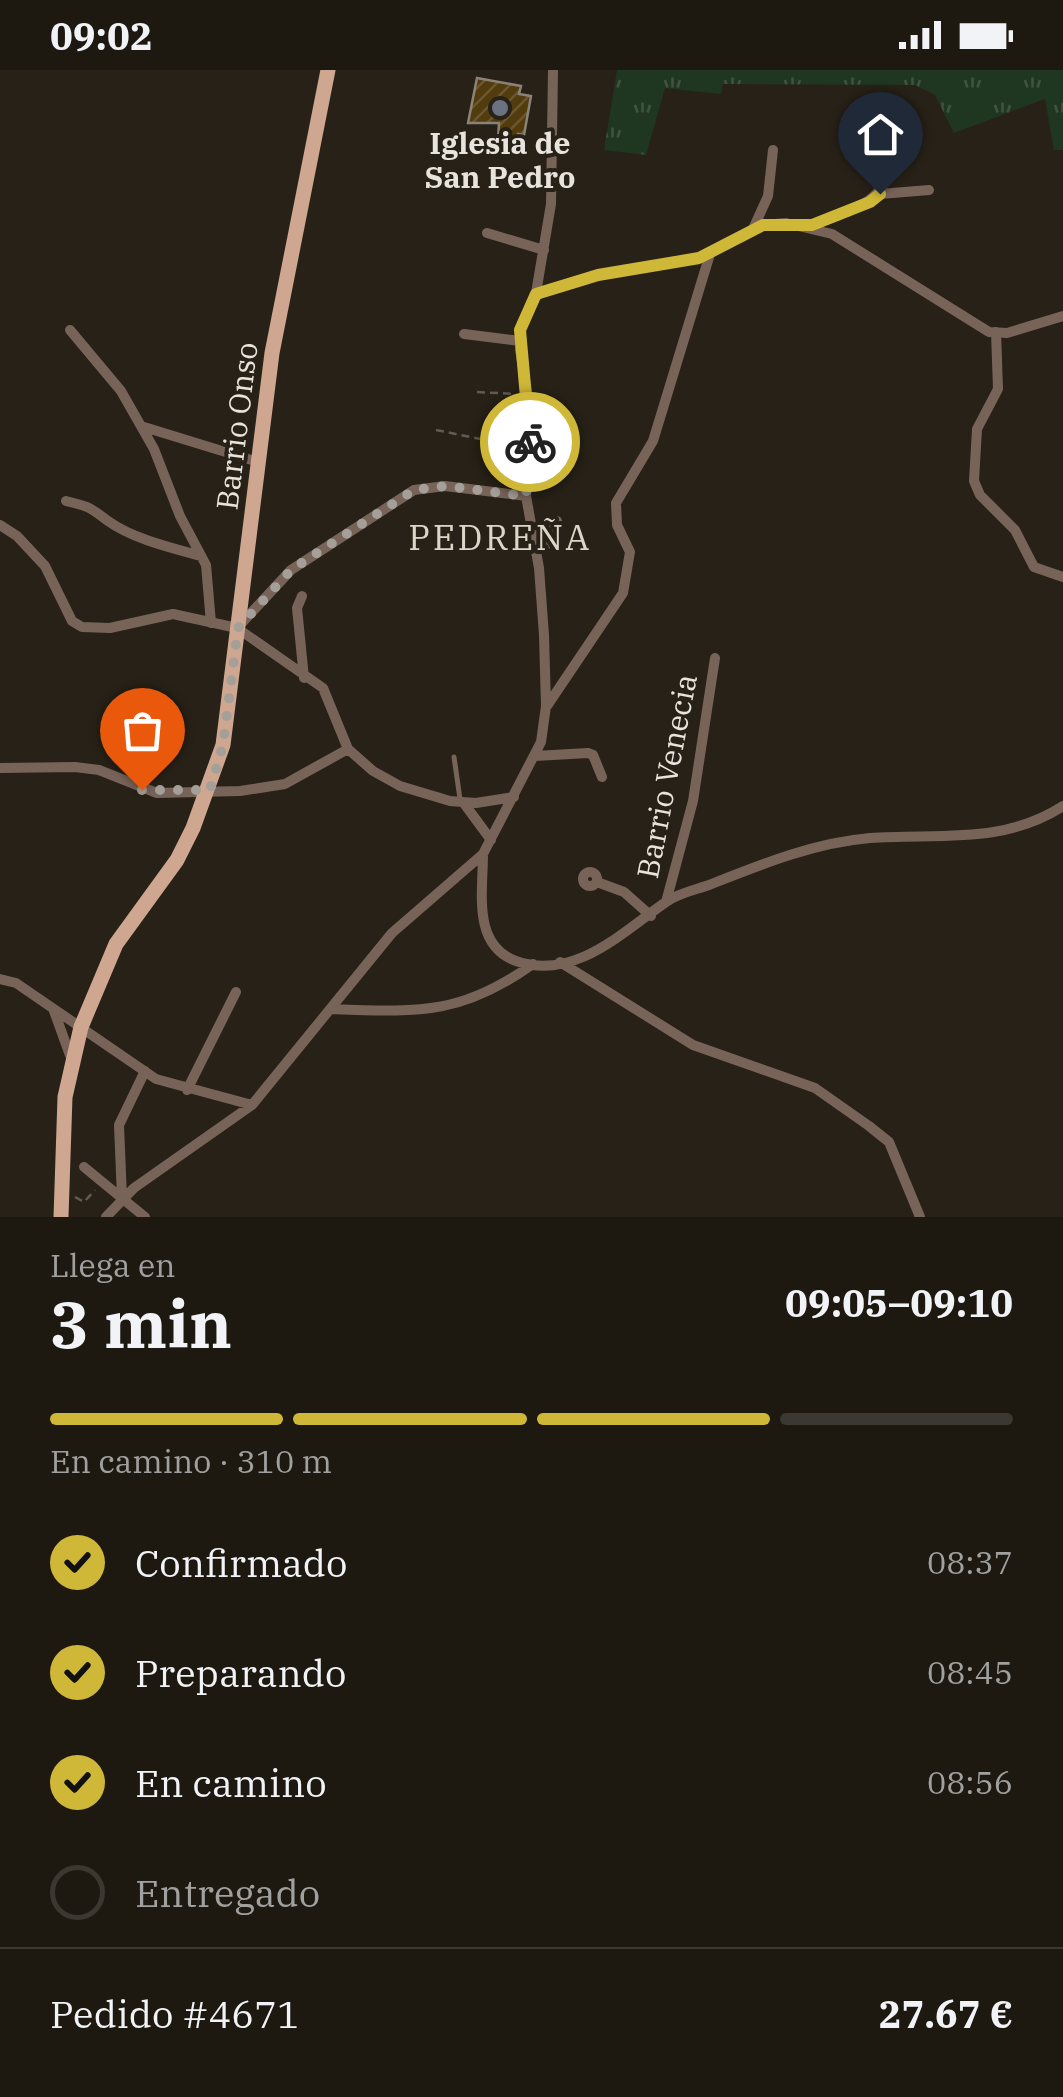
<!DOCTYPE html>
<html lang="es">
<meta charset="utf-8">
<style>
body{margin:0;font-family:"IBM Plex Serif",serif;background:#2a261f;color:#f1f3f6;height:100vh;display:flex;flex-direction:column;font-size:38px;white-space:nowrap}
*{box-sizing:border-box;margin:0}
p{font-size:32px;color:#a0a09f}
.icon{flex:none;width:55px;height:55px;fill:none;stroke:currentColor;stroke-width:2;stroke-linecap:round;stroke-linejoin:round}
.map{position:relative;height:1147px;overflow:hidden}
.sheet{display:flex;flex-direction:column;background:#1d1911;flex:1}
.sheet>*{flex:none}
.pin{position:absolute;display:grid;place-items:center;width:85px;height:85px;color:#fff;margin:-102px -42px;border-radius:50% 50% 50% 0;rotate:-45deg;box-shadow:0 0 10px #0007}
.pin .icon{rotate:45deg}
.courier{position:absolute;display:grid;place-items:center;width:100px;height:100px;margin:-50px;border:8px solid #cfb837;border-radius:50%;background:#fff;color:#222;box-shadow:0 2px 12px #0007}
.overview em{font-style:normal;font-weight:700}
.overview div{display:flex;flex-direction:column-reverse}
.overview{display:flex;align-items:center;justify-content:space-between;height:170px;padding:0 50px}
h1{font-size:65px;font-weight:700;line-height:75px}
.bar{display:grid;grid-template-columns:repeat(4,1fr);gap:15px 10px;align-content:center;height:120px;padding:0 50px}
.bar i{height:12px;border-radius:8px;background:#3b3831}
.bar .on{background:#cfb837}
.bar p{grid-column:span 4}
.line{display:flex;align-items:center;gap:25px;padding:0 50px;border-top:2px solid #3b3831}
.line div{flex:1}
ol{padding:0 50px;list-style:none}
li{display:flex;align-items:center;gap:30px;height:110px}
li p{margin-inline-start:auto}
li .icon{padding:10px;border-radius:50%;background:#cfb837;color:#111;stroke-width:4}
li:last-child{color:#a0a09f}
li i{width:55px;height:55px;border:5px solid #3b3831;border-radius:50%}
.status{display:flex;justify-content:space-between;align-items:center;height:70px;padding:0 50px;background:#1d1911;direction:ltr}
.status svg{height:28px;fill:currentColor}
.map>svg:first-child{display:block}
.grass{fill:url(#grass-tufts)}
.building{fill:url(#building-hatch);stroke:#8a8377;stroke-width:2.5}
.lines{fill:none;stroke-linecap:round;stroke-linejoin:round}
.path{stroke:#615b53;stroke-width:2.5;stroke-dasharray:8 5;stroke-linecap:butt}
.lane{stroke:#786359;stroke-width:5}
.street{stroke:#786359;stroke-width:10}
.primary{stroke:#cfa68f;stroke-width:15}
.done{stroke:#a49f98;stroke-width:10;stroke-dasharray:0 18}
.route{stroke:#cfb837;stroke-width:12}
.worship-dot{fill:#6b7280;stroke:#272117;stroke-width:4}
.labels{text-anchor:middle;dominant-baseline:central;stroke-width:8;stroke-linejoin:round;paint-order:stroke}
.poi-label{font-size:30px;font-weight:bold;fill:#e7e3dd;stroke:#272117}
.street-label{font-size:30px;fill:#e7e3dd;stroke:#272117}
.quarter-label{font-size:35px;letter-spacing:2.5px;fill:#ddd5c8;stroke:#272117}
</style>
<div class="status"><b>09:02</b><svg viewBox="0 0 49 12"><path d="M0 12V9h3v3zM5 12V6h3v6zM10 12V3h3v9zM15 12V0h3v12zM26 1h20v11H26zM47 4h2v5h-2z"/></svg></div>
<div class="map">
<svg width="1063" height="1147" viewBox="0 0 1063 1147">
<defs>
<pattern id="grass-tufts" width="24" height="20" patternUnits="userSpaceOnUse" patternTransform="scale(2.5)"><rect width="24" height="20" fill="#1f3620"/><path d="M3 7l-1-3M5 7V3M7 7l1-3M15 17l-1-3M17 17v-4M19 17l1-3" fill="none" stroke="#405340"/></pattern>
<pattern id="building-hatch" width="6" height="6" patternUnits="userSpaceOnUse" patternTransform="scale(2.5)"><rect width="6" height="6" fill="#523b0c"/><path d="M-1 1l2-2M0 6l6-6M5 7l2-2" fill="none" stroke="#6b572f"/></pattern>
</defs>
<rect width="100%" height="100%" fill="#272117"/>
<path class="grass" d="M617 0H1063V80H1054L1045 29 954 63 935 25 915 15 723 14 721 24 665 18 646 85 604 80Z"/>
<path class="building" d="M477 8 521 16 519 24 531 26 524 65 518 64 516 74 498 70 499 53H468Z"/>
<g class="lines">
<path class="path" d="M477 322 515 324
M436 360 520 377
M75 1127 84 1132 95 1120"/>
<path class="lane" d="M454 687 460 729"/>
<path class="street" d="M880 124 929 120
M812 155C890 128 878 126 911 55
M753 159 768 126 773 80
M487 163 544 180
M536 223 597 205 699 188 763 155 786 153 832 164 989 262 1007 263 1063 246
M70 260 121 321 154 379 180 446 206 495 211 553
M996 262 998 319 977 359 974 411 980 425 1015 460 1034 497 1063 507
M464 264 520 271
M144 357 258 392
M66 431C91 437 89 437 108 451 133 469 172 478 201 486
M0 455 17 466 45 496 72 551 82 557 110 558 173 544 237 558 323 618 348 679 373 701 400 716 450 731 476 733 514 727
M536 482 547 474 557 451
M302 526 297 538 304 608
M238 557 291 500 414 420 445 416 526 426
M547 636 623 523 630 482 617 455 616 433 653 371 710 184
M535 686 588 683 593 685 602 707
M0 698 75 697 99 700 157 723 240 721 285 714 348 679
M463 732 491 770
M483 784C483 822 472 875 516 891 574 912 625 860 666 832 679 823 695 820 709 815 762 794 813 773 870 768 938 763 1003 775 1063 736
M583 809a7 7 0 1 1 14 0a7 7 0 1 1-14 0Z
M597 812 624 822 651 846
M666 832 693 731 715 588
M560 892 693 975 815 1018 869 1056 889 1072 920 1147
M0 909 16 913 156 1009 252 1035
M331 939C418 942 460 946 533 894
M54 941 71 988
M187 1020 236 922
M84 1097 145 1147
M122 1128 119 1055 145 1001
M106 1147 134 1118 252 1035 392 863 483 784 541 672 546 636 544 565 539 498 526 426 531 385 529 334 520 280V260L536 223 551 134 553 0"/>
<path class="primary" d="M61 1147 65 1027 81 957 116 874 177 790 193 758 223 675 272 283 328 0"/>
</g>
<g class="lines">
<path class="done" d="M142 720H210L223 675 238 558 291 500 414 420 445 416 526 426 530 372"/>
<path class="route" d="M530 372 520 260 536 224 598 205 699 188 763 155H812L870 132 880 124"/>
</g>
<circle class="worship-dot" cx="500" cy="38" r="10"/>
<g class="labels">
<g class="poi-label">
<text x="500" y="72">Iglesia de<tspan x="500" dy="34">San Pedro</tspan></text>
</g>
<g class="street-label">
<text transform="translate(236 356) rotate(-83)">Barrio Onso</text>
<text transform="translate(666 706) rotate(-79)">Barrio Venecia</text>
</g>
<g class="quarter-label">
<text x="500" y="467">PEDREÑA</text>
</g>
</g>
</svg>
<div class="pin" style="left:142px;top:720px;background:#ea580c"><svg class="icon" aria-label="bag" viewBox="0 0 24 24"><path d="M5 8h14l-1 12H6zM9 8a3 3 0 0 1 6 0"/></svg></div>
<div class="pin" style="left:880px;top:124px;background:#1f2937"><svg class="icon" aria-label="home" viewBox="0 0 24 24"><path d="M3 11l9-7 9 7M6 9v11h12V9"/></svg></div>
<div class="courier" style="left:530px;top:372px"><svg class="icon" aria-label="bike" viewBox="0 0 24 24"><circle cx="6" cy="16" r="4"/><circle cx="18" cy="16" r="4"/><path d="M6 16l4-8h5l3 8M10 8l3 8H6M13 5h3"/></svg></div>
</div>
<section class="sheet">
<div class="overview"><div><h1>3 min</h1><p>Llega en</p></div><em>09:05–09:10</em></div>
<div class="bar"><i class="on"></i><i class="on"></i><i class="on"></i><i></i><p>En camino · 310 m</p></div>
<ol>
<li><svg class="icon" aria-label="check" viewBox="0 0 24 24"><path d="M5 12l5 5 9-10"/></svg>Confirmado<p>08:37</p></li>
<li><svg class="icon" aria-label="check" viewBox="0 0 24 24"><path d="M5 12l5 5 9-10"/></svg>Preparando<p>08:45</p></li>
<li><svg class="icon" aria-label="check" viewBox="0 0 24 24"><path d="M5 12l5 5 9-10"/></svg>En camino<p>08:56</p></li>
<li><i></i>Entregado</li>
</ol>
<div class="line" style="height:130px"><div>Pedido #4671</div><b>27.67 €</b></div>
</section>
